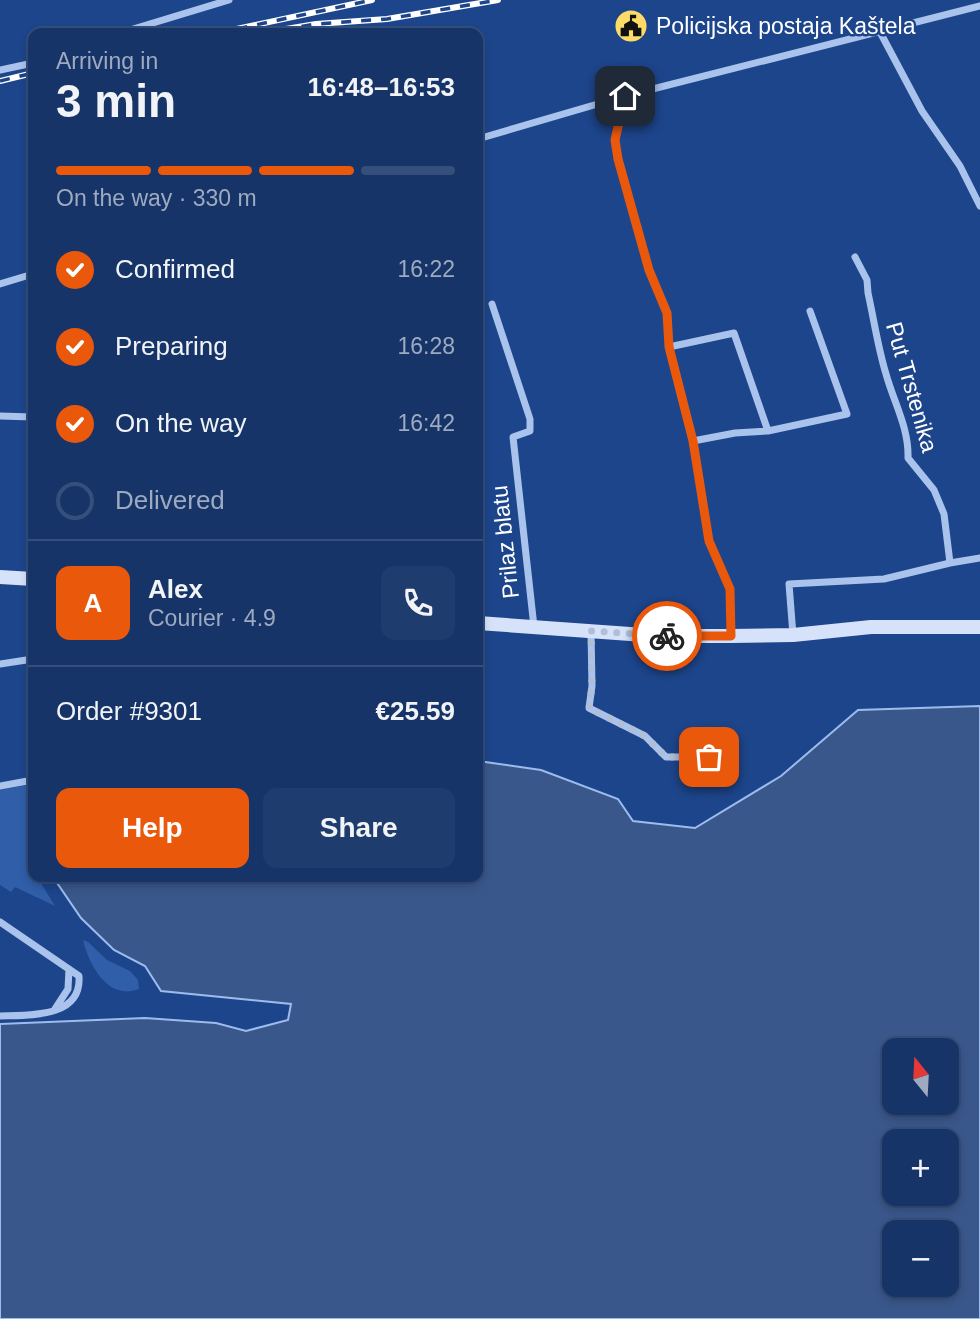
<!DOCTYPE html>
<meta charset="utf-8">
<style>
body{margin:0;font-family:Helvetica,sans-serif;background:#1f3c6e;color:#f1f3f6;height:100vh;display:flex;flex-direction:column;font-size:26px;white-space:nowrap}
*{box-sizing:border-box;margin:0}
p{font-size:23px;color:#9eaac0}
.icon{flex:none;width:38px;height:38px;fill:none;stroke:currentColor;stroke-width:2;stroke-linecap:round;stroke-linejoin:round}
.map{position:relative;flex:1;overflow:hidden}
.side{position:absolute;left:28px;top:28px;width:455px;height:854px;display:flex;flex-direction:column;background:#163468;border-radius:14px;box-shadow:0 4px 10px #0003,0 0 0 2px #354f7c}
.side>*{flex:none}
.needle{width:46px;rotate:342deg}
.fabs{position:absolute;left:882px;top:1038px;display:grid;gap:14px}
.fabs a{display:grid;place-items:center;width:77px;height:77px;border-radius:14px;background:#163468;box-shadow:0 4px 10px #0003,0 0 0 2px #354f7c;font-size:35px}
.pin{position:absolute;display:grid;place-items:center;width:60px;height:60px;color:#fff;margin:-30px;border-radius:14px;box-shadow:0 4px 10px #0006}
.courier{position:absolute;display:grid;place-items:center;width:70px;height:70px;margin:-35px;border:5px solid #ea580c;border-radius:50%;background:#fff;color:#222;box-shadow:0 2px 9px #0007}
.head em{font-style:normal;font-weight:600}
.head div{display:flex;flex-direction:column-reverse}
.head{display:flex;align-items:center;justify-content:space-between;height:119px;padding:0 28px}
h1{font-size:46px;font-weight:600;line-height:52px}
.bar{display:grid;grid-template-columns:repeat(4,1fr);gap:10px 7px;align-content:center;height:84px;padding:0 28px}
.bar i{height:9px;border-radius:5px;background:#354f7c}
.bar .active{background:#ea580c}
.bar p{grid-column:span 4}
.line{display:flex;align-items:center;gap:18px;padding:0 28px;border-top:2px solid #354f7c}
.line div{flex:1}
.round{display:grid;place-items:center;flex:none;width:74px;height:74px;border-radius:14px;background:#1f3c6e}
ol{padding:0 28px;list-style:none}
li{display:flex;align-items:center;gap:21px;height:77px}
li p{margin-inline-start:auto}
li .icon{padding:7px;border-radius:50%;background:#ea580c;color:#fff;stroke-width:4}
li:last-child{color:#9eaac0}
li i{width:38px;height:38px;border:4px solid #354f7c;border-radius:50%}
.button{display:flex;gap:14px;margin-top:auto;padding:14px 28px}
.button a{flex:1;height:80px;border-radius:14px;background:#ea580c;color:#fff;font-size:28px;font-weight:600;line-height:80px;text-align:center}
.button a+a{background:#1f3c6e;color:#f1f3f6}
.map>svg:first-child{display:block}
.green{fill:#305ea9}
.water{fill:#3a578b;stroke:#9cbcee;stroke-width:2;fill-rule:evenodd}
.lines{fill:none;stroke-linecap:round;stroke-linejoin:round}
.street{stroke:#a9c3ec;stroke-width:7}
.secondary{stroke:#d5e2f9;stroke-width:14}
.rail-casing{stroke:#fff;stroke-width:6}
.rail{stroke:#1d458b;stroke-width:3.5;stroke-dasharray:10;stroke-linecap:butt}
.done{stroke:#b0bed6;stroke-width:7;stroke-dasharray:0 12.6}
.route{stroke:#ea580c;stroke-width:9}
.labels{text-anchor:middle;dominant-baseline:central;stroke-width:5;stroke-linejoin:round;paint-order:stroke}
.poi-label{font-size:23px;fill:#fff;stroke:#1d458b;text-anchor:start}
.street-label{font-size:23px;fill:#fff;stroke:#1d458b}
</style>
<div class="map">
<svg width="980" height="1319" viewBox="0 0 980 1319">
<rect width="100%" height="100%" fill="#1d458b"/>
<path class="green" d="M33 784V850L30 855 33 877H37L55 906 15 887 11 892 0 885V790Z
M83 940 88 942 107 960 130 971 138 980 139 989C108 1001 89 965 83 940Z"/>
<path class="water" d="M980 706V1319H0V1024L145 1018 216 1023 246 1031 288 1020 291 1004 161 991 145 966 114 950 81 918 53 877H478V761L541 770 618 799 633 821 695 828 781 776 858 710ZM894 1050H947V1102H894ZM894 1141H947V1194H894ZM894 1232H947V1284H894Z"/>
<g class="lines">
<path class="street" d="M880 32 922 111 960 166 980 206
M120 33 229 0
M0 70 33 63
M625 96 615 140 618 159 649 270 667 313 669 347 693 441 709 541 730 589 731 636
M478 139 625 96 980 6
M855 257 867 280 868 293C874 320 878 348 886 374 894 403 909 428 908 458L934 490 944 514 950 563
M0 284 33 274
M492 304 530 419V431L513 437 534 627
M669 347 734 333 768 431 735 433 693 441
M0 416 33 417
M768 431 847 414 810 311
M591 632 592 686 589 708 645 736 666 757H709
M793 635 789 584 884 579 950 563 980 558
M0 664 33 659
M0 786 33 780
M0 922 79 976C82 1018 30 1015 0 1016
M55 1009 68 989 69 969"/>
<path class="secondary" d="M0 577 33 579
M478 623 658 636H731L793 635 871 627H980"/>
<defs>
<path id="rail" d="M218 33 372 0
M262 33 316 24 387 19 498 0
M0 81 33 73"/>
</defs>
<use href="#rail" class="rail-casing"/>
<use href="#rail" class="rail"/>
</g>
<g class="lines">
<path class="done" d="M667 636 591 631 592 686 589 708 645 736 666 757H709"/>
<path class="route" d="M625 96 615 140 618 159 649 270 667 313 669 347 693 441 709 541 730 589 731 636H667"/>
</g>
<defs>
<symbol id="civic-disc" viewBox="-11 -11 22 22"><circle r="9.5" fill="#fcdc67" stroke="#1d458b"/><path d="M-.6-6.5H3V-4.5H.6V-3L4-1V1h2V6H-6V1h2V-1L-.6-3ZM-1.2 2.5V6h2.4V2.5Z" fill="#111"/></symbol>
</defs>
<g fill-rule="evenodd">
<use href="#civic-disc" x="612" y="7" width="38" height="38"/>
</g>
<g class="labels">
<g class="poi-label">
<text x="656" y="26">Policijska postaja Kaštela</text>
</g>
<g class="street-label">
<text transform="translate(912 387) rotate(74)">Put Trstenika</text>
<text transform="translate(505 542) rotate(-96)">Prilaz blatu</text>
</g>
</g>
</svg>
<div class="fabs">
<a><svg class="needle" viewBox="-14 -14 28 28"><path d="M0-13l5 13h-10z" fill="#e53935"/><path d="M0 13l5-13h-10z" fill="#9eaac0"/></svg></a>
<a>+</a>
<a>−</a>
</div>
<div class="pin" style="left:709px;top:757px;background:#ea580c"><svg class="icon" aria-label="bag" viewBox="0 0 24 24"><path d="M5 8h14l-1 12H6zM9 8a3 3 0 0 1 6 0"/></svg></div>
<div class="pin" style="left:625px;top:96px;background:#1f2937"><svg class="icon" aria-label="home" viewBox="0 0 24 24"><path d="M3 11l9-7 9 7M6 9v11h12V9"/></svg></div>
<div class="courier" style="left:667px;top:636px"><svg class="icon" aria-label="bike" viewBox="0 0 24 24"><circle cx="6" cy="16" r="4"/><circle cx="18" cy="16" r="4"/><path d="M6 16l4-8h5l3 8M10 8l3 8H6M13 5h3"/></svg></div>
<section class="side">
<div class="head"><div><h1>3 min</h1><p>Arriving in</p></div><em>16:48–16:53</em></div>
<div class="bar"><i class="active"></i><i class="active"></i><i class="active"></i><i></i><p>On the way · 330 m</p></div>
<ol>
<li><svg class="icon" aria-label="check" viewBox="0 0 24 24"><path d="M5 12l5 5 9-10"/></svg>Confirmed<p>16:22</p></li>
<li><svg class="icon" aria-label="check" viewBox="0 0 24 24"><path d="M5 12l5 5 9-10"/></svg>Preparing<p>16:28</p></li>
<li><svg class="icon" aria-label="check" viewBox="0 0 24 24"><path d="M5 12l5 5 9-10"/></svg>On the way<p>16:42</p></li>
<li><i></i>Delivered</li>
</ol>
<div class="line" style="height:126px"><b class="round" style="background:#ea580c;color:#fff">A</b><div><b>Alex</b><p>Courier · 4.9</p></div><a class="round"><svg class="icon" aria-label="phone" viewBox="0 0 24 24"><path d="M5 4h4l2 5-3 2q2 4 5 5l2-3 5 2v4C11 20 4 13 5 4z"/></svg></a></div>
<div class="line" style="height:91px"><div>Order #9301</div><b>€25.59</b></div>
<div class="button"><a>Help</a><a>Share</a></div>
</section>
</div>
